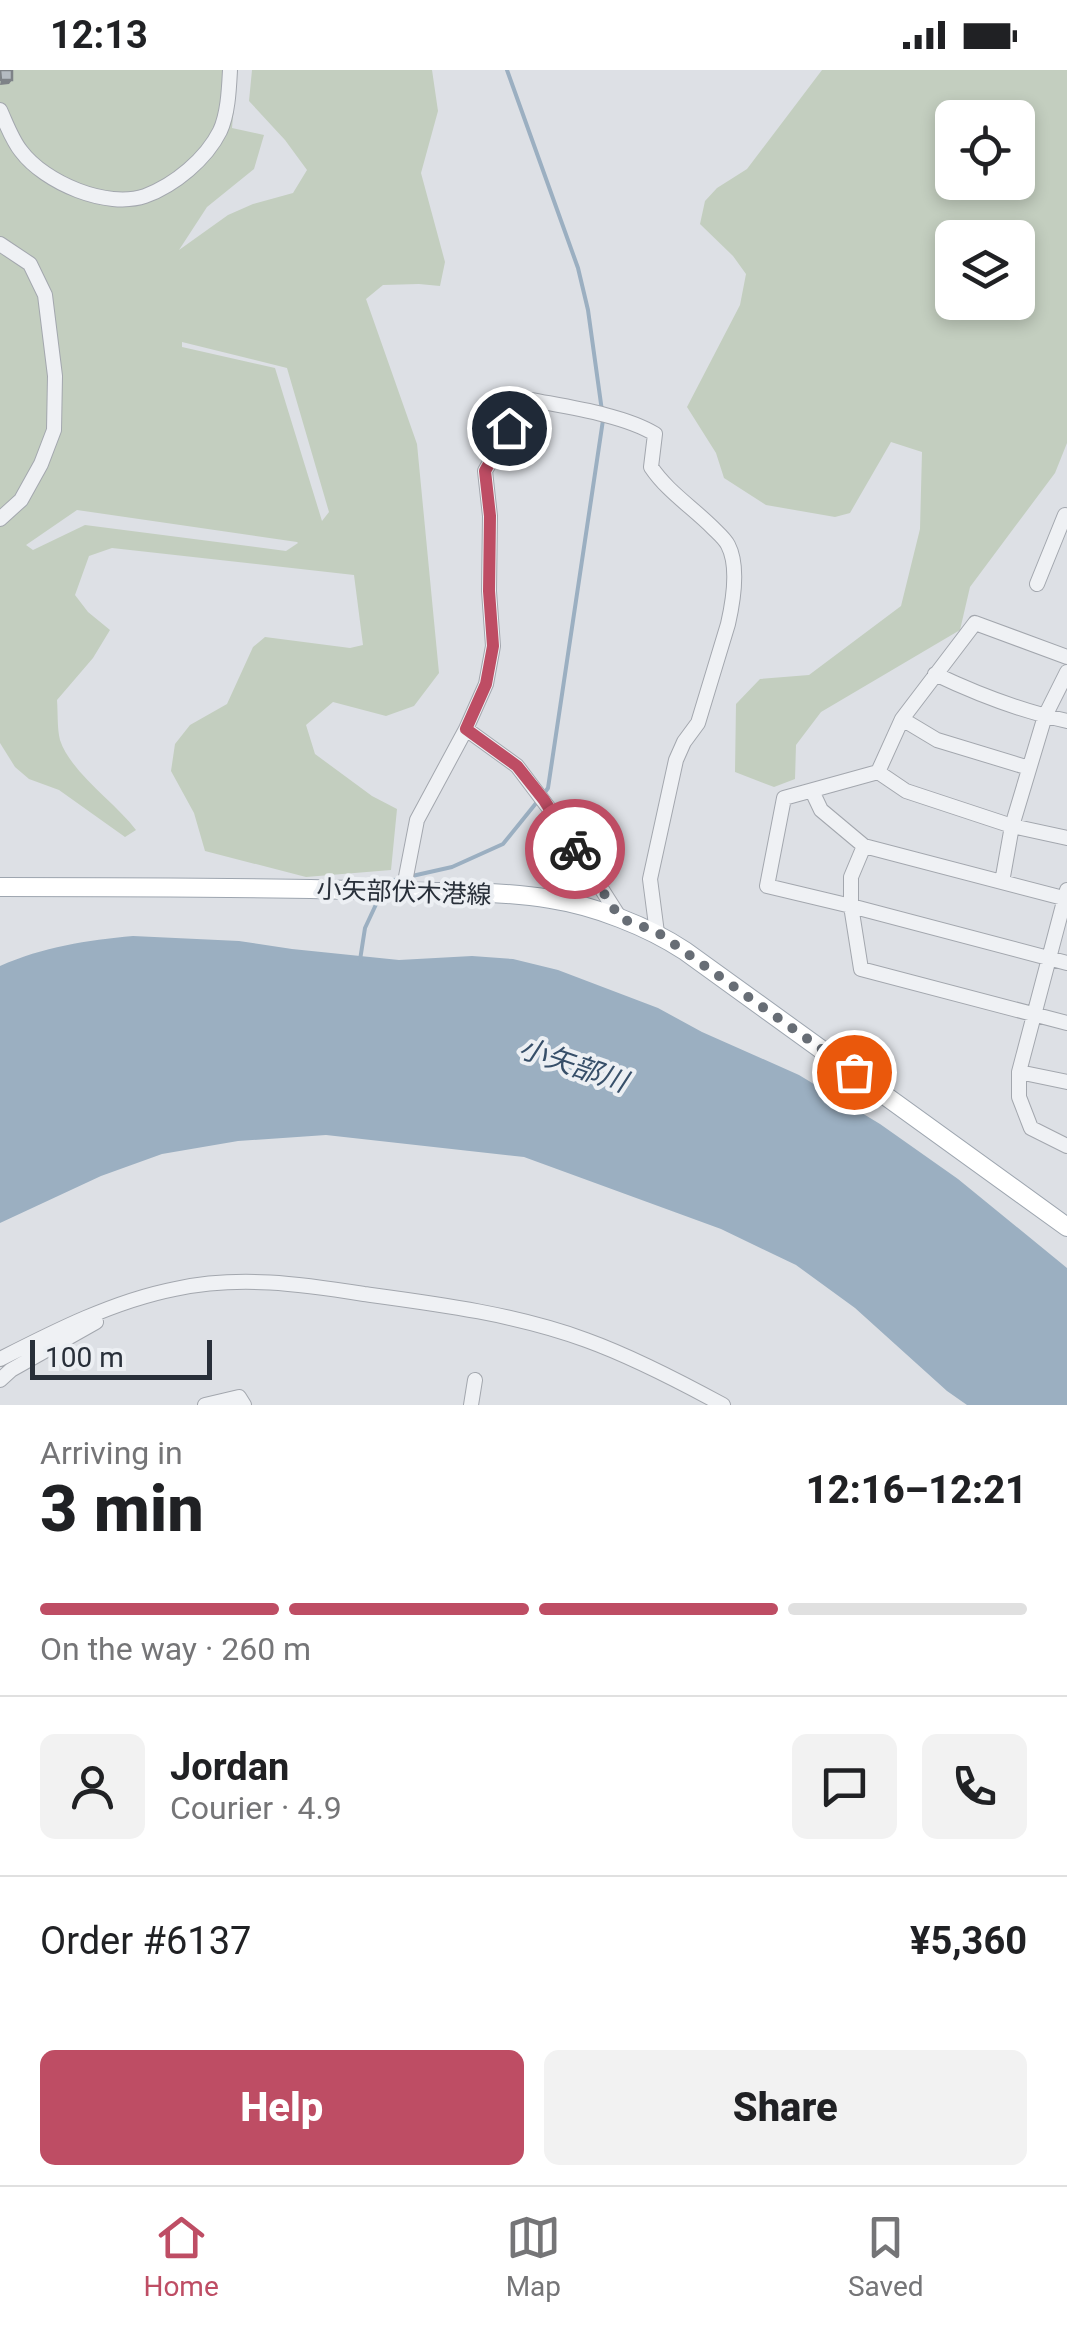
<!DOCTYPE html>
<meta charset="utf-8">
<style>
body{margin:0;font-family:Roboto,"Noto Sans JP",sans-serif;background:#f2f2f2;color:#202124;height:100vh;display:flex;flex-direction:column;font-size:38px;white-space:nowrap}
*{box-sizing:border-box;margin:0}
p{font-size:32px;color:#757577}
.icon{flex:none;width:55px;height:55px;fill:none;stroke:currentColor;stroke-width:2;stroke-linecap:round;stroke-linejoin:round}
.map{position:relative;height:1335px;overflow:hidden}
.panel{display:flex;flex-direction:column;background:#fff;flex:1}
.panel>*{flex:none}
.buttons{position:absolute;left:935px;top:30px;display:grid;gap:20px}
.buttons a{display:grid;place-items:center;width:100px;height:100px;border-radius:15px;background:#fff;box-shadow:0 5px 15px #0003;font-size:50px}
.scale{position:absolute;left:30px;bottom:25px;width:182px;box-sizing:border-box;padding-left:10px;border:5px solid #282f39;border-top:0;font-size:28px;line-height:35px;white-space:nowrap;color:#282f39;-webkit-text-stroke:8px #eceff3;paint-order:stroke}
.pin{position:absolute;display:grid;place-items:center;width:85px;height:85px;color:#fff;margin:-42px;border:5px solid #fff;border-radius:50%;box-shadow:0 2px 10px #0007}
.courier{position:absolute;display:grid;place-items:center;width:100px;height:100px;margin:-50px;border:8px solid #be4d64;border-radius:50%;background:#fff;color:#222;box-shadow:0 2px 12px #0007}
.summary em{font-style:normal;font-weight:800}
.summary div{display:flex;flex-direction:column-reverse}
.summary{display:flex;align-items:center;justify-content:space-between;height:170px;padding:0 40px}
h1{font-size:65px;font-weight:800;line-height:75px}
.bar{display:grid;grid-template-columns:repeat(4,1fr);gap:15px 10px;align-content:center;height:120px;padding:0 40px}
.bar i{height:12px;border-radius:8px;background:#e0e0e0}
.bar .current{background:#be4d64}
.bar p{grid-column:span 4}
.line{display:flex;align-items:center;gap:25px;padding:0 40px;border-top:2px solid #e0e0e0}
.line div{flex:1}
.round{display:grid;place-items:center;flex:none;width:105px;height:105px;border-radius:15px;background:#f2f2f2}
.action{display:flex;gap:20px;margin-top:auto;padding:20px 40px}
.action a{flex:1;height:115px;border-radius:15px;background:#be4d64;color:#fff;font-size:40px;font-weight:800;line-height:115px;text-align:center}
.action a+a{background:#f2f2f2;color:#202124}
.status{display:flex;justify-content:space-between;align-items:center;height:70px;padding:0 50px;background:#fff;direction:ltr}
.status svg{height:28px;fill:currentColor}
.dock{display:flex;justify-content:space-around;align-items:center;height:140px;border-top:2px solid #e0e0e0;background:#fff;font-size:28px;color:#757577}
.dock a{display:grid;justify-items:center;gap:5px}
.dock .current{color:#be4d64}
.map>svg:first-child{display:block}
.green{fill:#c3cebf;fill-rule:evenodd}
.water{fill:#9bafc1}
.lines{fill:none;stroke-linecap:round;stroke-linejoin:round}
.stream{stroke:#9bafc1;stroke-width:4}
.minor-casing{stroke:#a3a7ae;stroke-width:16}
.major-casing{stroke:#9da5af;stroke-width:20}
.minor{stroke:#eff1f4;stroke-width:14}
.major{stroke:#fff;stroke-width:18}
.shaded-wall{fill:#7e8287}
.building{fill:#b4bac1;stroke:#7e8287;stroke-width:2.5}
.done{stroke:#676d75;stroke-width:10;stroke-dasharray:0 18}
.route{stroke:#be4d64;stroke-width:12}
.labels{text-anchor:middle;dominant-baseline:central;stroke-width:8;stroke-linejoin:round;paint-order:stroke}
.street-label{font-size:25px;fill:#282f39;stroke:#eceff3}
.water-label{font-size:28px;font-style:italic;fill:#374f69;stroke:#eceff3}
</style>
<div class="status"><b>12:13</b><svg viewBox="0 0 49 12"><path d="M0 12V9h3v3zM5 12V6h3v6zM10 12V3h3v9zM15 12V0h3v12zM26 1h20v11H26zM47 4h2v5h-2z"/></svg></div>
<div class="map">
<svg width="1067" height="1335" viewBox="0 0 1067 1335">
<rect width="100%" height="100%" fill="#dde0e5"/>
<path class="green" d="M0 0H237L232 58 264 65 254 99 207 137 179 180 228 145 253 134 293 123 307 100 285 70 249 31 252 0H432L438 41 421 103 445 192 440 216 419 214 383 215 366 229 417 374 439 603 414 636 386 646 333 632 306 655 315 684 372 726 397 739 391 800 306 807 205 781 194 743 171 701 175 674 190 655 227 634 253 577 265 567 350 578 363 575 354 505 112 478 89 486 75 525 88 542 110 560 93 588 57 630C58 642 57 658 60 670 71 703 115 732 136 760L125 767 59 720 29 709 15 697 0 673ZM182 272 287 298 329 442 322 451 275 298 182 277ZM77 440 297 472 298 473 286 481 85 455 33 480 26 475Z
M822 0H1067V373L1055 403 970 517 960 560 821 642 796 675 795 709 774 717 735 702 736 634 760 609 809 605 901 536 920 459 922 382 891 372 850 443 835 447 766 435 724 408 716 383 687 337 740 235 746 204 733 186 700 154 705 131 717 118 747 99ZM952 48H1018V112H952ZM952 168H1018V232H952Z"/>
<path class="water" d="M133 866 239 871 292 879 399 890 472 886 513 889 558 900 658 938 702 962 799 1005 880 1054 958 1109 1067 1198V1335H967L947 1321 855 1238 796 1195 721 1159 524 1087 326 1065 238 1071 162 1084 101 1106 0 1153V896C43 877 87 870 133 866Z"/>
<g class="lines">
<path class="stream" d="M507 0 578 198 588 240 602 341
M543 725 548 718 603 350
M412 806 452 797 503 774 537 732
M385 815 386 812 403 808
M360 890 365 858 379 828"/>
<defs>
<path id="minor" d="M0 40C6 53 12 70 21 81 45 113 107 139 145 126 175 115 206 89 220 61 228 44 229 19 230 0
M0 174 30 194 45 225 55 306 54 360 41 394 21 430 0 449
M1037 514 1065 445
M935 604C977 624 1021 641 1067 651
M902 649 937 670 1029 698
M466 659 517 696 557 749 620 848
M878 702 906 721 1012 756 1067 768
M812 721 821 740 864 776 1067 829
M864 776 851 807V836L767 816 784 728 878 702 902 649 975 553 1067 587
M1002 812 1012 756 1045 646 1067 602
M1067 820 1019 1002V1027L1031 1058 1067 1076
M403 822 417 750 466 659 486 614 493 576 489 521 490 446 485 401 509 359 532 330C568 337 624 345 655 364L651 397C667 421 692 437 713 458 718 463 725 469 728 475 739 496 733 532 728 554L698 653 684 672 676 690 650 809 657 863
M1067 893 851 836 861 899 1067 953
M1019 1002 1067 1012
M0 1289C55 1261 114 1231 175 1219 239 1205 301 1214 364 1224 438 1234 515 1244 586 1270 633 1287 679 1311 723 1335
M0 1310 11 1300 96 1252
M205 1335 239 1327 244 1335
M471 1335 475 1310"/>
<path id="major" d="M0 817C130 817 260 817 390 821 442 823 499 820 550 829 595 836 647 856 685 881L1067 1157"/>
</defs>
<use href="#minor" class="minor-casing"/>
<use href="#major" class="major-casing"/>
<use href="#minor" class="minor"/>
<use href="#major" class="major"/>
</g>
<path class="shaded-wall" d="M1 10H12L9 14 0 15Z"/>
<path class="building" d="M0 0H12V10H1Z"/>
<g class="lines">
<path class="done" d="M575 779 620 848 657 862 854 1002"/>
<path class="route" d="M509 358 485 401 490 446 489 521 493 576 486 614 466 659 517 696 544 730 575 779"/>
</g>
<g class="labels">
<g class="street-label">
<text transform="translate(404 822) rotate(2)">小矢部伏木港線</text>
</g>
<g class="water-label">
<text transform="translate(573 995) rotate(19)">小矢部川</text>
</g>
</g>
</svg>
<div class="buttons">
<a><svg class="icon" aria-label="locate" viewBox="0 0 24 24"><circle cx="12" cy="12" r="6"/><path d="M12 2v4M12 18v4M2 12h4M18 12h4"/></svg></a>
<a><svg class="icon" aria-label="layers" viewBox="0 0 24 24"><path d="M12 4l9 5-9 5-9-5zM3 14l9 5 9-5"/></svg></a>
</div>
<div class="scale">100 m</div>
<div class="pin" style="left:854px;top:1002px;background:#ea580c"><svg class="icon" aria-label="bag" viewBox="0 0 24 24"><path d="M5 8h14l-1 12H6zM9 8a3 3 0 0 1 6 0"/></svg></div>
<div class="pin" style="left:509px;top:358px;background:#1f2937"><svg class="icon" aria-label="home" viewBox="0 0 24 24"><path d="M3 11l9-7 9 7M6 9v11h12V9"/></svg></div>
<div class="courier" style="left:575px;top:779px"><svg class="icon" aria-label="bike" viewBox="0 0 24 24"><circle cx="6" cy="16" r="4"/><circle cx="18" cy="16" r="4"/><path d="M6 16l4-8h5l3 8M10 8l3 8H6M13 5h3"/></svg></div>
</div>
<section class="panel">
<div class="summary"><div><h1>3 min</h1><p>Arriving in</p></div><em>12:16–12:21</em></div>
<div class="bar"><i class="current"></i><i class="current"></i><i class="current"></i><i></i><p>On the way · 260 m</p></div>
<div class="line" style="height:180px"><a class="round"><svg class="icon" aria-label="person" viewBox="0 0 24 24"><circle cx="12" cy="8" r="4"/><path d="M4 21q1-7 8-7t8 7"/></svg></a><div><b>Jordan</b><p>Courier · 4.9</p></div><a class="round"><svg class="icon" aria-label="chat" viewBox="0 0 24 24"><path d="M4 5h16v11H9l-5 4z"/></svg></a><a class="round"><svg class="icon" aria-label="phone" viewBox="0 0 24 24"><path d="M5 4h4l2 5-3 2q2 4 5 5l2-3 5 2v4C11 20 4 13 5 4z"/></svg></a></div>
<div class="line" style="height:130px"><div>Order #6137</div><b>¥5,360</b></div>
<div class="action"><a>Help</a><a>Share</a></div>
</section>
<nav class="dock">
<a class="current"><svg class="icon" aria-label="home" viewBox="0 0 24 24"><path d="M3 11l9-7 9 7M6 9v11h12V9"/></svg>Home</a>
<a><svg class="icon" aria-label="map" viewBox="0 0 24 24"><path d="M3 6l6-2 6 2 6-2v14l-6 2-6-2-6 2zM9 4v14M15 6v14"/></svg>Map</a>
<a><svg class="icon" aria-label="saved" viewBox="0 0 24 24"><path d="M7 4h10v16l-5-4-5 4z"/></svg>Saved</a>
</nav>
